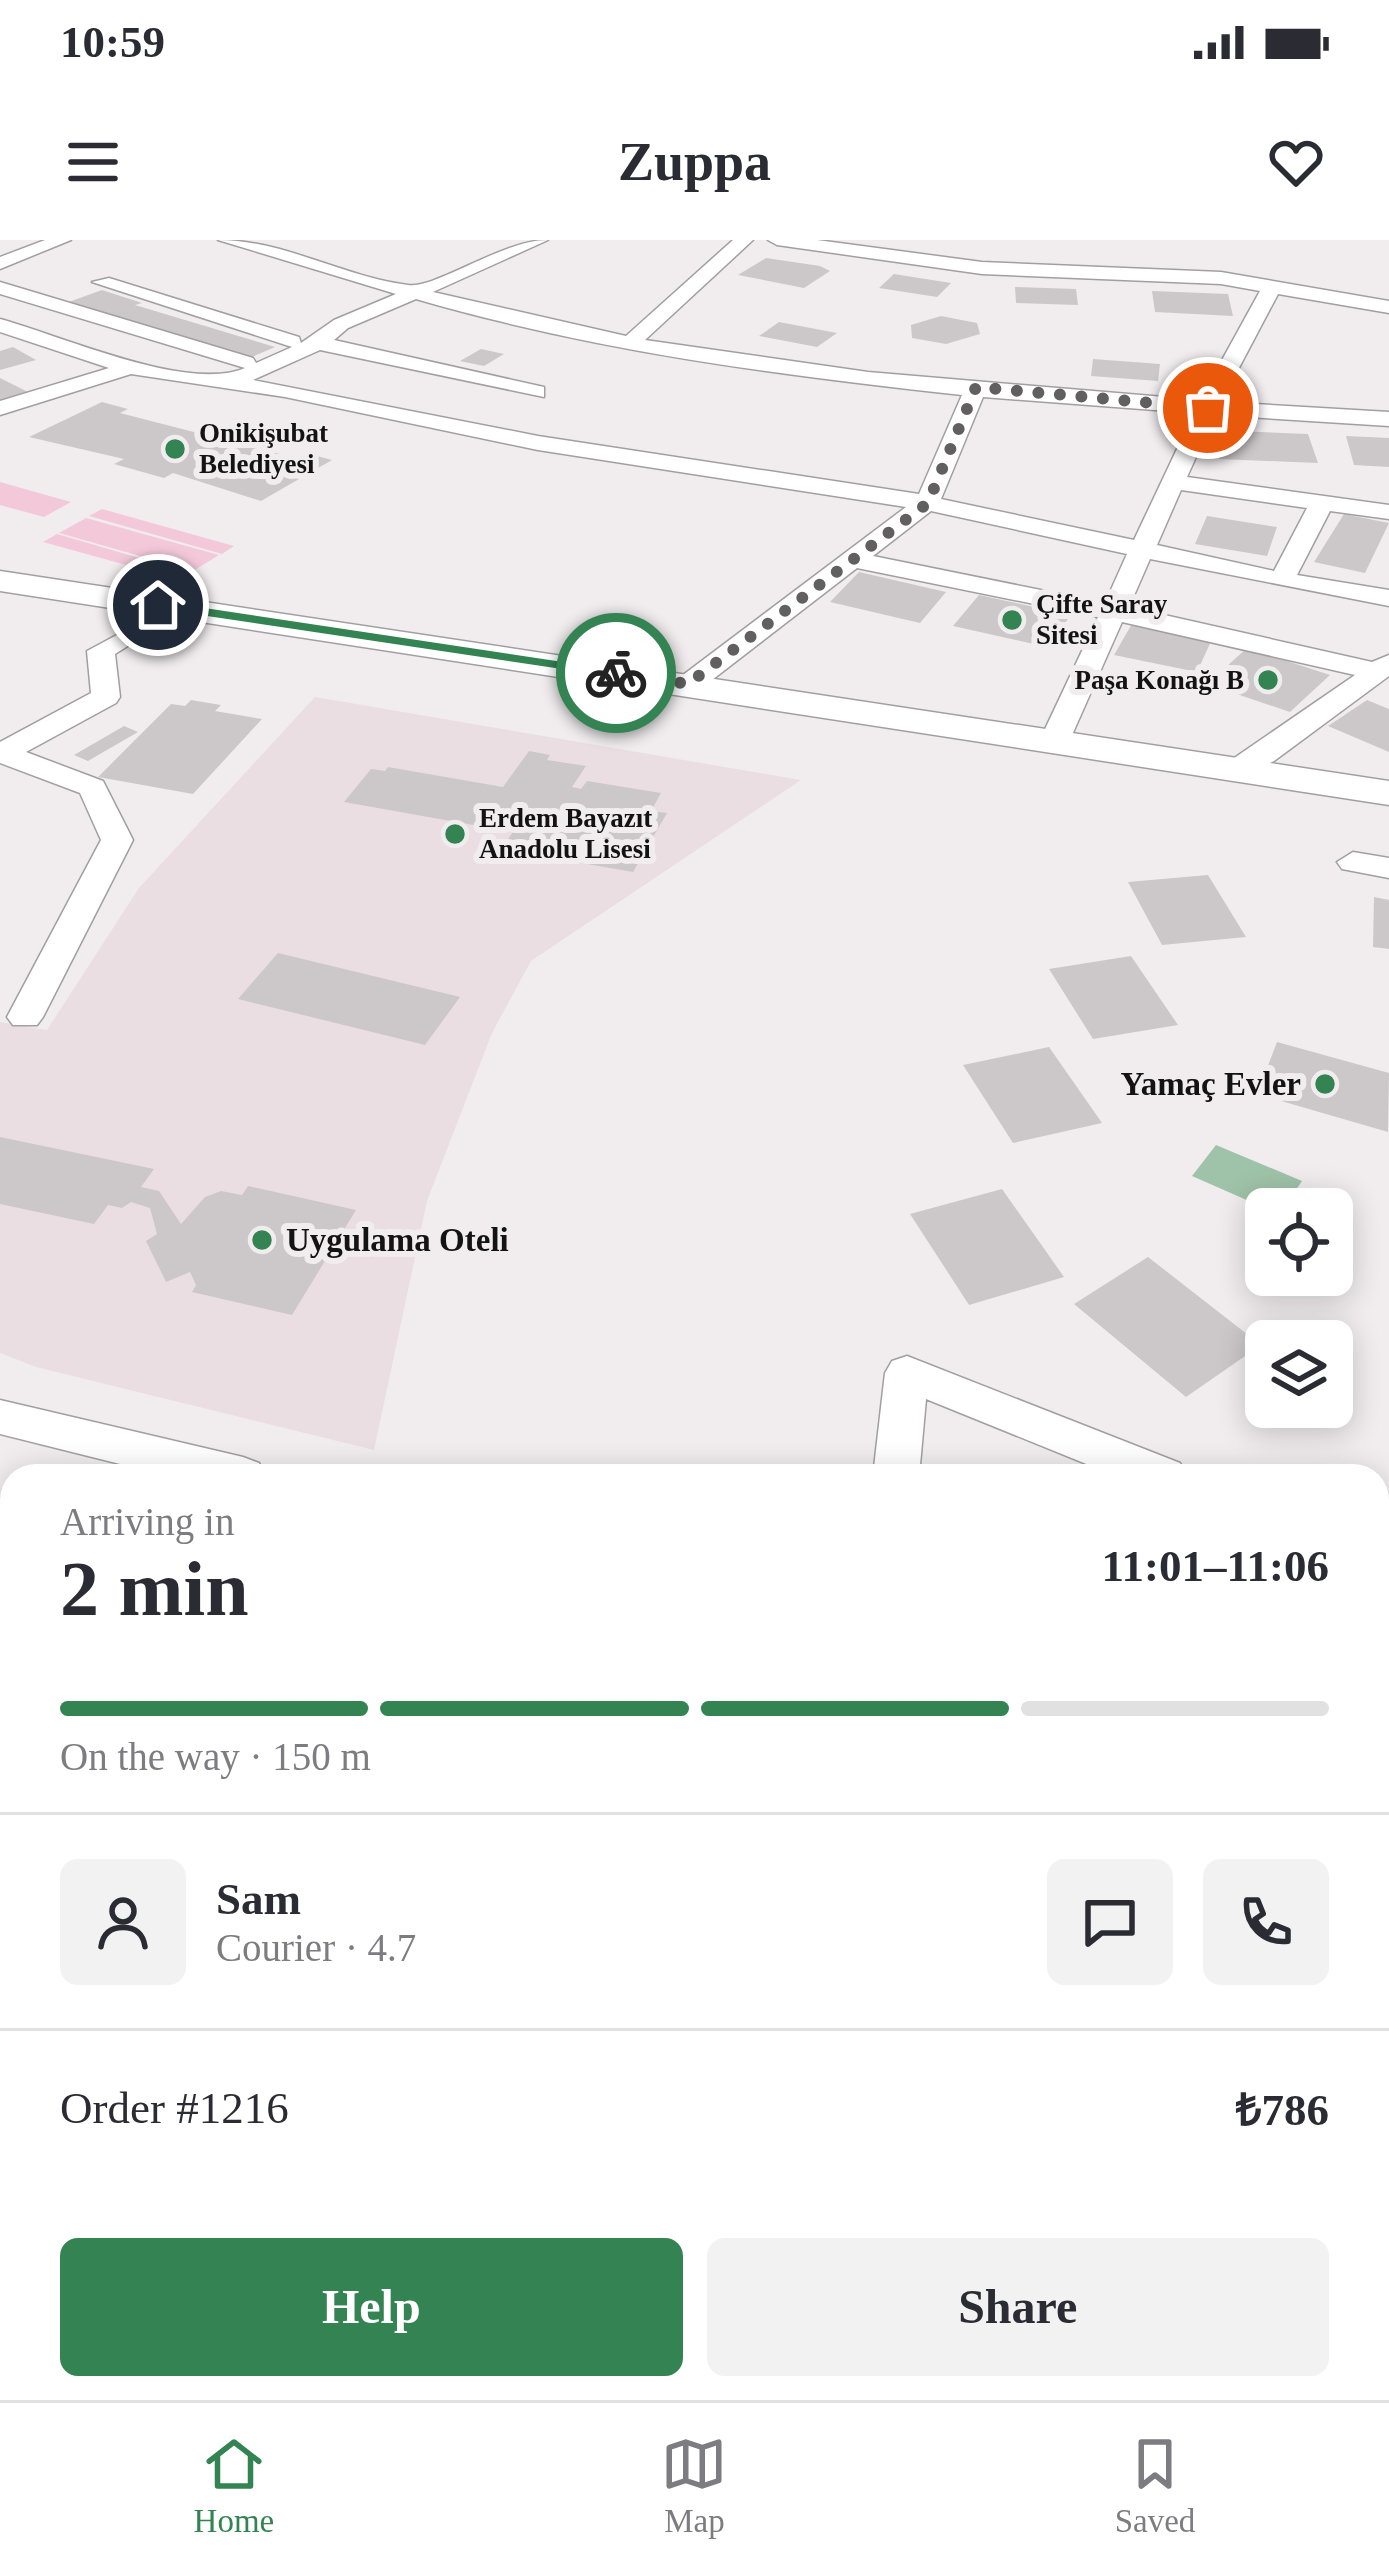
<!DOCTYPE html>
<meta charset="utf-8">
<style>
body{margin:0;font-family:"Times New Roman",serif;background:#f2f2f3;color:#2b2b33;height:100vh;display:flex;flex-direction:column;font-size:45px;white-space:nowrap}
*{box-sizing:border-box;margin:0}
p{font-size:39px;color:#7c7c81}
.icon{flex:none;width:66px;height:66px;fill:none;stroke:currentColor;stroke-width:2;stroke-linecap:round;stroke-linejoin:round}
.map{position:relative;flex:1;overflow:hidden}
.sheet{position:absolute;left:0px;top:1224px;width:1389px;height:936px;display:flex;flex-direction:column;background:#fff;border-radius:36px 36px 0 0;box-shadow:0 6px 30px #0003}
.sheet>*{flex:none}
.controls{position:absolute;left:1245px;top:948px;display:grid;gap:24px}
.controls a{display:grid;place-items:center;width:108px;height:108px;border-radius:18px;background:#fff;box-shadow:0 6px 30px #0003;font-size:60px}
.pin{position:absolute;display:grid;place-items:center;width:102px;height:102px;color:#fff;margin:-51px;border:6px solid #fff;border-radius:50%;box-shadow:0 3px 12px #0007}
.courier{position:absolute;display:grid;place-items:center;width:120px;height:120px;margin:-60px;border:9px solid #348352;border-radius:50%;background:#fff;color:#222;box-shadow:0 3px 15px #0007}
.overview em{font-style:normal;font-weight:700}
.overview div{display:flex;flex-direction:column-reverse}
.overview{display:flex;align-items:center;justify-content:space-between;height:204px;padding:0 60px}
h1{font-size:78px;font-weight:700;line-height:90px}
.bar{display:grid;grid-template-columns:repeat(4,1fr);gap:18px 12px;align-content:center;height:144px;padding:0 60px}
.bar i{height:15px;border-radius:9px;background:#e1e1e2}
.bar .on{background:#348352}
.bar p{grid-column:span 4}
.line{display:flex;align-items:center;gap:30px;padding:0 60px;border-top:3px solid #e1e1e2}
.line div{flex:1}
.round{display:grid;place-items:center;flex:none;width:126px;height:126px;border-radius:18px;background:#f2f2f3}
.button{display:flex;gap:24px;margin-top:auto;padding:24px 60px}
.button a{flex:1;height:138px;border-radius:18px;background:#348352;color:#fff;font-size:48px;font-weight:700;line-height:138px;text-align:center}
.button a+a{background:#f2f2f3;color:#2b2b33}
.status{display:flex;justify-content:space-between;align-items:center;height:84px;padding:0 60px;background:#fff;direction:ltr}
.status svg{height:33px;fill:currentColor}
header{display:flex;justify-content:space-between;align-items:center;height:156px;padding:0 60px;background:#fff;font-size:54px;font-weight:700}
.tab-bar{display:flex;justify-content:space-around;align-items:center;height:168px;border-top:3px solid #e1e1e2;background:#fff;font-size:33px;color:#7c7c81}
.tab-bar a{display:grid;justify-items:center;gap:6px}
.tab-bar .on{color:#348352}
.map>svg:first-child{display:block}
.built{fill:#eadee2}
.green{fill:#f3c9d9}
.water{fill:#9fc3a9}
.building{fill:#ccc8c9}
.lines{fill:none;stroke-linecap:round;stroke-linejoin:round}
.minor-casing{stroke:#a39fa0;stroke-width:3}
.major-casing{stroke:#a39fa0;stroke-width:3}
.minor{fill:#fff;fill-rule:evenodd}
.major{fill:#fff;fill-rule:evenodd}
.route{fill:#348352}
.done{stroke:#615f60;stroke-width:12;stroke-dasharray:0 21.6}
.poi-dot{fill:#348352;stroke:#f1edef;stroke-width:4.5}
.labels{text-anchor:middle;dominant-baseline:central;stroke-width:12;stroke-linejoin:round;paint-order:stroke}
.far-poi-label{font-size:27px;font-weight:bold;fill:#141313;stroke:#f1edef;text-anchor:start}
.poi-label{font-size:33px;font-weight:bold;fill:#141313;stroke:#f1edef;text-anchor:end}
</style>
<div class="status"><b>10:59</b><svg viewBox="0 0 49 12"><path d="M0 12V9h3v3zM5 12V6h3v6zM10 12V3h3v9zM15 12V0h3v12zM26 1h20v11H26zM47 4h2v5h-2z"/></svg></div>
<header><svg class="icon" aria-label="menu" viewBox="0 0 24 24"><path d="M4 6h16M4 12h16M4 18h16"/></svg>Zuppa<svg class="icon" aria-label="heart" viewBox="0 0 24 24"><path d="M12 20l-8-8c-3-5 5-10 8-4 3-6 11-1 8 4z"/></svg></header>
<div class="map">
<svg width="1389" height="2160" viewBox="0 0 1389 2160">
<rect width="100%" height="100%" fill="#f1edef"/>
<path class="built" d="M315 457 801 540 531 721 492 793 427 961 374 1210 36 1127 0 1113V782L47 790 139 648Z"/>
<path class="green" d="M0 242 71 262 44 277 0 265Z
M102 269 234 306 222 314 89 276Z
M86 278 219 315 193 331 59 293Z
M57 294 191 333 137 328 43 302Z"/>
<path class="water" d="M1216 905 1302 941 1283 969H1267L1192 936Z"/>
<path class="building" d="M766 18 820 26 830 31 804 48 738 35Z
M894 34 951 43 937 57 879 48Z
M1015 47 1076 49 1078 65 1016 63Z
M102 50 142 63 135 65 275 107 247 119 66 63Z
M1152 51 1228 54 1233 76 1155 72Z
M941 76 977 83 980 94 946 104 912 98 911 85Z
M779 82 837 93 817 107 759 96Z
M13 107 36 120 0 130V111Z
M481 109 504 114 484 126 460 121Z
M1093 119 1160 124 1158 141 1091 136Z
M0 138 30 153 0 163Z
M102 162 128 169 120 173 299 219 309 214 332 220 261 261 173 233 164 238 114 224 124 219 29 197Z
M1212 190 1308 194 1318 223 1219 219Z
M1346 196 1389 198V227L1354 225Z
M1344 274 1389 283 1365 333 1314 322Z
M1207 276 1277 287 1267 316 1195 304Z
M859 332 946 352 920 383 830 362Z
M979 355 1071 375 1047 407 953 386Z
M1133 382 1213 397 1197 432 1114 415Z
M1247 408 1330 435 1290 472 1207 444Z
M191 460 221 465 215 471 262 479 193 554 98 537 171 464 185 466Z
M1367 460 1389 469V512L1328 486Z
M124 486 138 492 88 521 74 515Z
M529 511 550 515 547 520 586 526 572 547 581 549 587 541 661 553 651 571 667 573 633 632 501 609 513 592 344 562 371 529 385 531 388 527 503 547Z
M1208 635 1246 697 1162 705 1128 642Z
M1374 657 1389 660V709L1373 707Z
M278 713 460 757 425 805 238 759Z
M1131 716 1178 785 1093 799 1049 729Z
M1277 802 1389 833 1388 892 1257 854Z
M1049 807 1102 883 1013 903 963 825Z
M0 897 154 929 141 947 159 951 181 984 205 957 221 951 242 955 248 946 356 970 292 1075 192 1052 196 1045 190 1032 166 1042 146 1001 157 994 150 968 131 962 122 968 108 965 94 984 0 964Z
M1002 949 1064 1037 969 1065 910 974Z
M1148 1017 1261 1105 1186 1157 1074 1064Z
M0 1294 12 1298V1384L0 1380Z
M1377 1820 1389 1821V1947H1377Z
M1231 2148H1372L1374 2160H1233Z"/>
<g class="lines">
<defs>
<path id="minor" d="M45 0H71L0 29V17Z
M218 0C285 0 343 37 408 45 436 49 502 0 548 0L433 52 626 96 733 0H753L645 100 868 132 1200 160 1260 51 1221 44 982 34 777 5 768 0H817L982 22 1221 32 1389 61V73L1278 54 1221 162 1389 172V186L1215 175 1187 237 1389 265V279L1330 271 1297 335 1389 350V366L1150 319 1129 367 1372 422 1389 415V436L1274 521 1238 538 1223 529 1227 523 1355 435 1122 382 1068 504 1053 513 1038 504 1098 377 857 328 699 450 689 452 675 444 679 438 906 267 538 210 285 157 131 134 0 175V161L109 128 0 92V79C60 95 188 153 245 128L0 54V42L253 118 256 123 292 107 92 42 109 38 299 97 301 103 334 80 396 54ZM416 59C594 111 778 135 962 155L919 254 538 196 253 140 320 110 544 157V147L334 100 348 88ZM983 157 1194 173 1134 300 941 259ZM1181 250 1307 268 1274 331 1157 305ZM931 271 1127 314 1105 363 873 316Z
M128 389 142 397 115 414 120 457 116 463 26 512 103 541 133 600 43 777 37 785H13L7 777 101 600 80 553 0 523V502L91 453 87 411Z
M1353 612 1389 618V638L1342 629 1337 622Z
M907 1116 1180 1223 1187 1236H1116L926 1159 919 1236H873L885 1133 892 1121Z
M0 1160 243 1217 259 1223 266 1236H168L0 1194Z
M1377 1301 1389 1302V1342L1377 1341Z
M1377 1388 1389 1389V1433L1377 1432Z
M12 1604V1674L0 1679V1609Z
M0 1702 12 1705V1761L0 1758Z
M1377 1742 1389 1743V1801L1377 1800Z
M774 2148H840L839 2160H773Z"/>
<path id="major" d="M0 331 1389 541V565L0 351Z"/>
</defs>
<use href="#minor" class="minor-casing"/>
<use href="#major" class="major-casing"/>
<use href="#minor" class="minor"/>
<use href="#major" class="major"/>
</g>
<path class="route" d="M158 361 616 430 622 433 616 437 153 368Z"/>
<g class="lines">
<path class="done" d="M616 433 688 444 928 263 976 147 1208 168"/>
</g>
<g class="poi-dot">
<circle cx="175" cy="209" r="12"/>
<circle cx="1012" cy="380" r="12"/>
<circle cx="1268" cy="440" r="12"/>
<circle cx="455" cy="594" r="12"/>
<circle cx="1325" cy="844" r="12"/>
<circle cx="262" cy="1000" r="12"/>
</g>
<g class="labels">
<g class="far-poi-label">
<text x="199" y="193">Onikişubat<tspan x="199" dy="31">Belediyesi</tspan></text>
<text x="1036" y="364">Çifte Saray<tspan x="1036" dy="31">Sitesi</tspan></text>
<text x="1244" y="440" text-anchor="end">Paşa Konağı B</text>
<text x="479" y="578">Erdem Bayazıt<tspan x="479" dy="31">Anadolu Lisesi</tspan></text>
</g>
<g class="poi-label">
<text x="1301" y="844">Yamaç Evler</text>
<text x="286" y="1000" text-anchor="start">Uygulama Oteli</text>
</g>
</g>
</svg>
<div class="controls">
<a><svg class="icon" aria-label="locate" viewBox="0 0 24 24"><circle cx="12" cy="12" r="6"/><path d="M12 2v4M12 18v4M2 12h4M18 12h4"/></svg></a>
<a><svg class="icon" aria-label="layers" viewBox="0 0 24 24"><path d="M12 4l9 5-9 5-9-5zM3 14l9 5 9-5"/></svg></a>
</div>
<div class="pin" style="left:1208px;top:168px;background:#ea580c"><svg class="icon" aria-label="bag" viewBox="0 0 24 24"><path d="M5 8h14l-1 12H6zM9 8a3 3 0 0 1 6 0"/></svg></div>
<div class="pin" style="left:158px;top:365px;background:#1f2937"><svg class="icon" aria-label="home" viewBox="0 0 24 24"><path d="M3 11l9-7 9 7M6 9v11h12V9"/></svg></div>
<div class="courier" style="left:616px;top:433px"><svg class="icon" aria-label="bike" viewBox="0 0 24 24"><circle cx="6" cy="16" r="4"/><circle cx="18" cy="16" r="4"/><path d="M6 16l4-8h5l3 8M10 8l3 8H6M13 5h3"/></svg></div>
<section class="sheet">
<div class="overview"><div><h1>2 min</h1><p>Arriving in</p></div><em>11:01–11:06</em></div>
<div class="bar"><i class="on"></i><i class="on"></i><i class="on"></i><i></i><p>On the way · 150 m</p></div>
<div class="line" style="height:216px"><a class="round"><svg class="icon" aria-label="person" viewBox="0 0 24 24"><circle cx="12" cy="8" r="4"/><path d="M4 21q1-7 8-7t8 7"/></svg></a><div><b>Sam</b><p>Courier · 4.7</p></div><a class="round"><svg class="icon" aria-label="chat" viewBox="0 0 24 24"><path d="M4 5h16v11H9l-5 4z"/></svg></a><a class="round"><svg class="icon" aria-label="phone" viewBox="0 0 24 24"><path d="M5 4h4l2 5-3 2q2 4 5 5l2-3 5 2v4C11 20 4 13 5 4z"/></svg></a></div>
<div class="line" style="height:156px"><div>Order #1216</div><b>₺786</b></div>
<div class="button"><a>Help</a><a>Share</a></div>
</section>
</div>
<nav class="tab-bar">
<a class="on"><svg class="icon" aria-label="home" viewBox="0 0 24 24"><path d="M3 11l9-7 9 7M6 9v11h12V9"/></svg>Home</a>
<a><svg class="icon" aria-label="map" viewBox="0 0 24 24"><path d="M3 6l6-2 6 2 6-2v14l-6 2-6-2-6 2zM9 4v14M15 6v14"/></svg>Map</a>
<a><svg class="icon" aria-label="saved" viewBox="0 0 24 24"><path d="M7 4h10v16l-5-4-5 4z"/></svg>Saved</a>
</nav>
